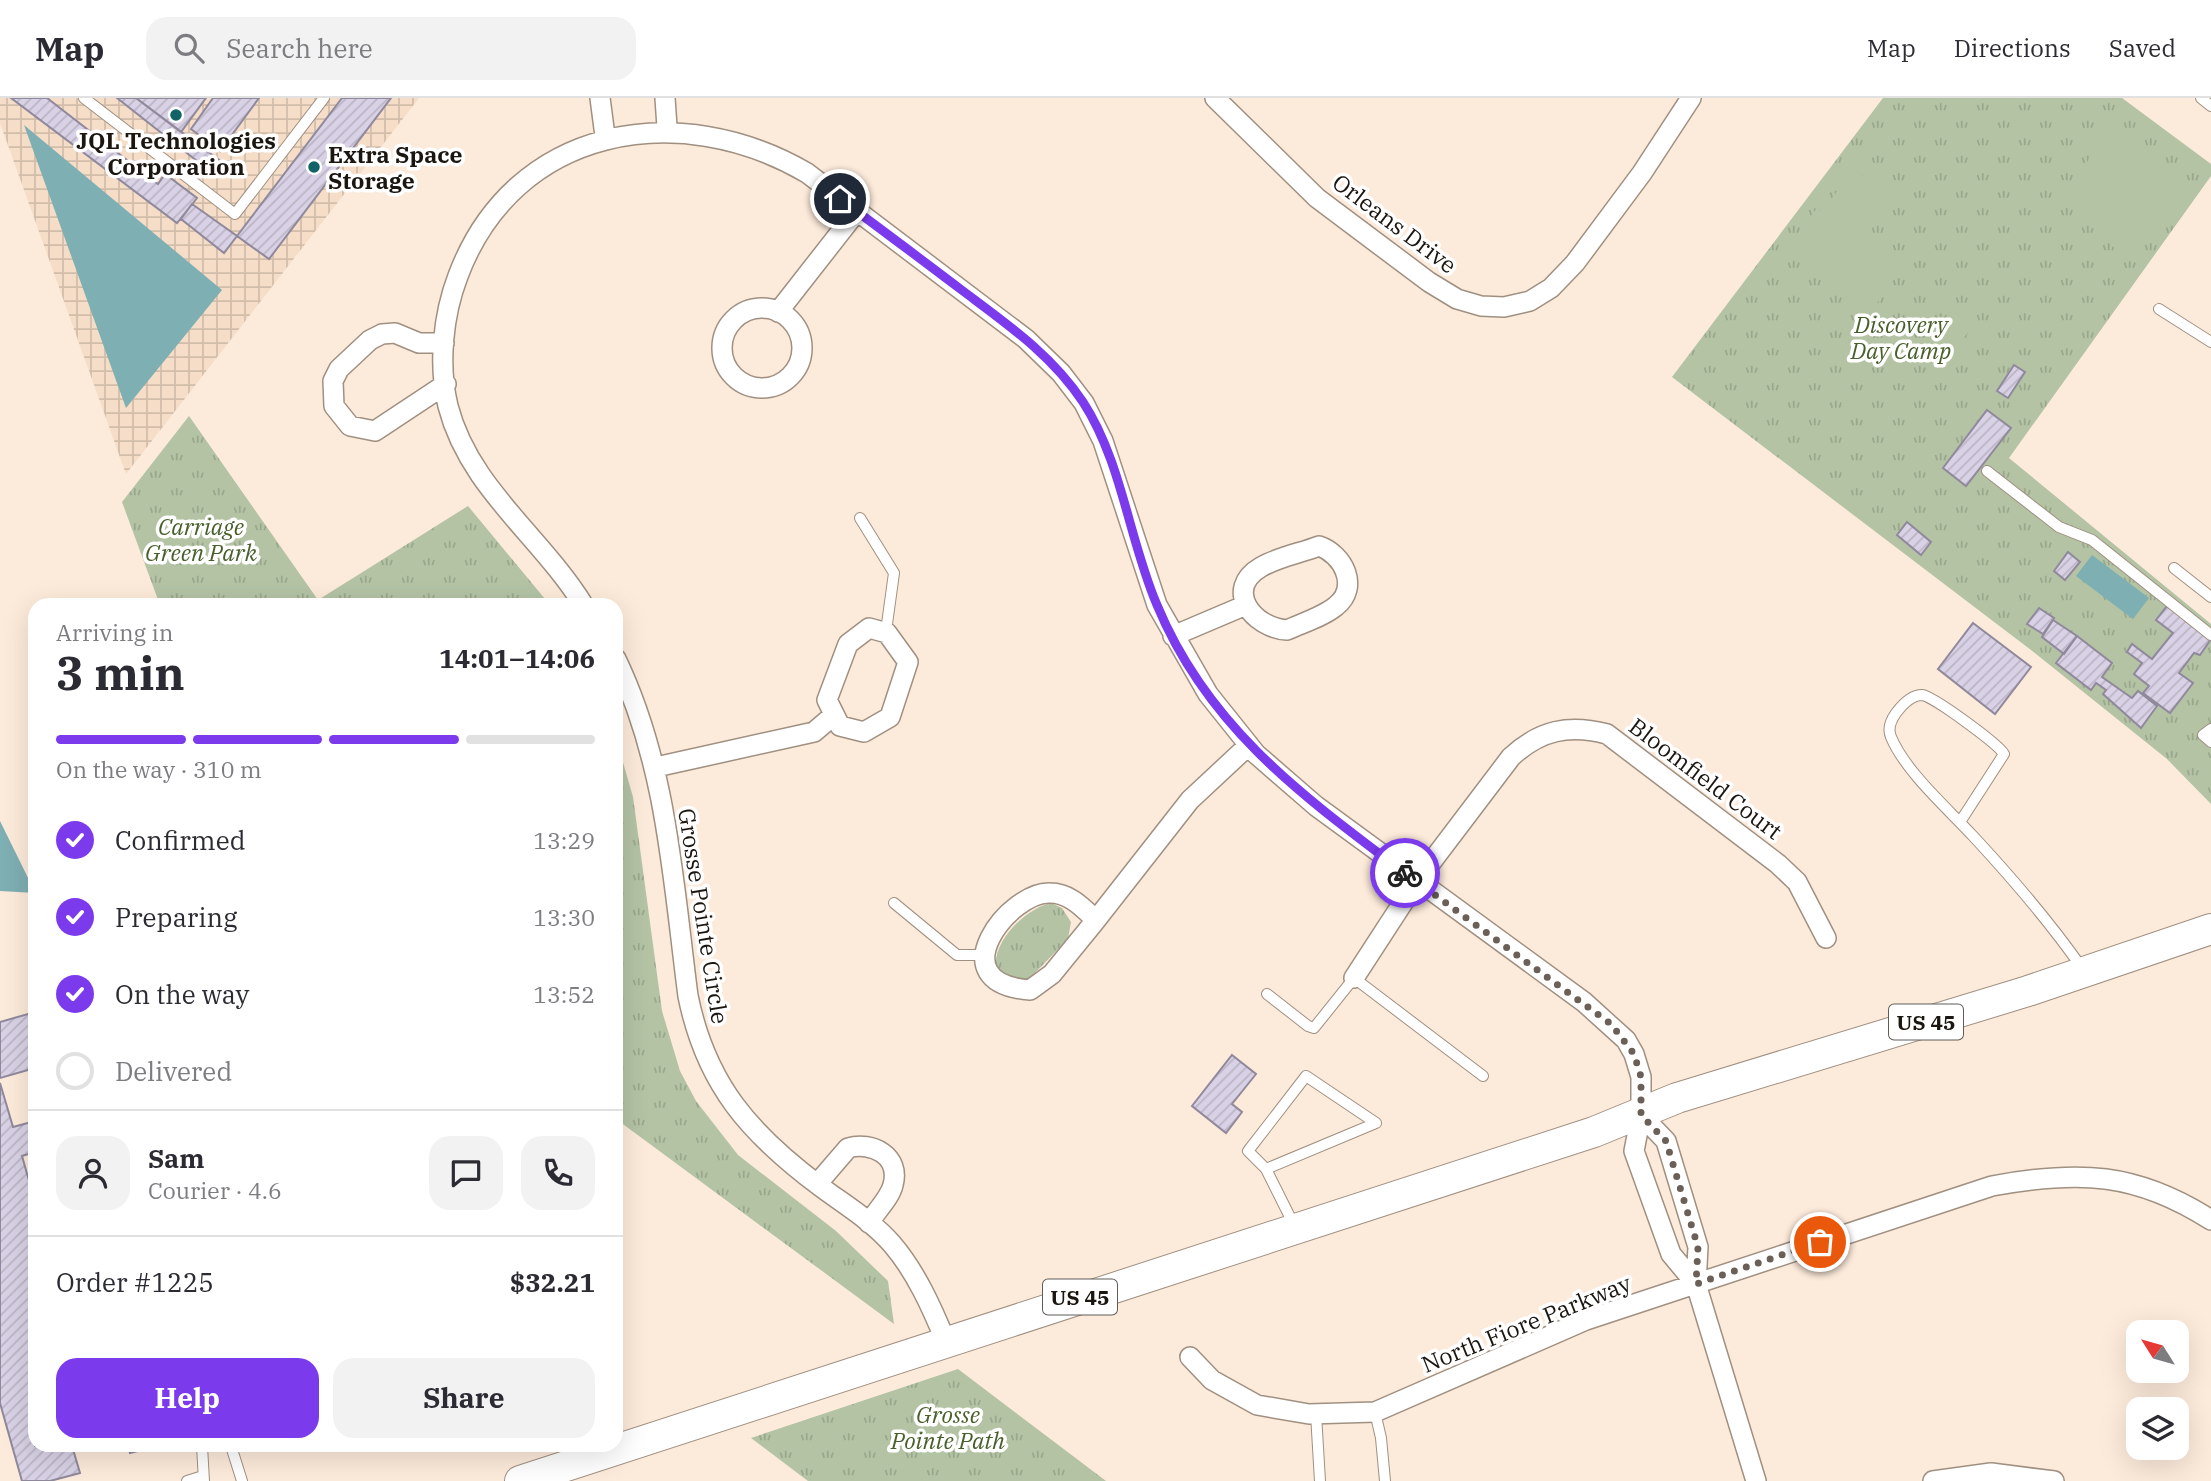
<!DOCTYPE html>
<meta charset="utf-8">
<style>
body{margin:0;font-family:"IBM Plex Serif",serif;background:#f2f2f3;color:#2b2b33;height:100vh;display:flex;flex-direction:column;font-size:26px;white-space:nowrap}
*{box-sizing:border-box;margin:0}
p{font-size:23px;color:#7c7c81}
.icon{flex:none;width:38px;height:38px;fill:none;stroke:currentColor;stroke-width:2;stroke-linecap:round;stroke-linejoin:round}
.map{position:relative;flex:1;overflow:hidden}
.details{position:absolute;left:28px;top:500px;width:595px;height:854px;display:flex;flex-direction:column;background:#fff;border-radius:21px;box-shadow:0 7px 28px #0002}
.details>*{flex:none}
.needle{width:46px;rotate:307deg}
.tools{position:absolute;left:2126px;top:1222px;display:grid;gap:14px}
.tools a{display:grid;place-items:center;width:63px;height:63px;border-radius:14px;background:#fff;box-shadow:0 7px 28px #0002;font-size:35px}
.pin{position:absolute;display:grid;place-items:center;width:60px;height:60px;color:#fff;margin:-30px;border:4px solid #fff;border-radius:50%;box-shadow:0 2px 7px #0007}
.courier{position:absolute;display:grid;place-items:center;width:70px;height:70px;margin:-35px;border:5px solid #7c3aed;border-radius:50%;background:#fff;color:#222;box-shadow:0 2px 9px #0007}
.summary em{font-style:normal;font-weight:800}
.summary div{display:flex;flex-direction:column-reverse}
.summary{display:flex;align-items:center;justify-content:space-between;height:119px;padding:0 28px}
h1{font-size:46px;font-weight:800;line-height:52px}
.bar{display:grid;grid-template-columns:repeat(4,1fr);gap:10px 7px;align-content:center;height:84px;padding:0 28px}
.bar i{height:9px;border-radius:5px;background:#e1e1e2}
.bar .selected{background:#7c3aed}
.bar p{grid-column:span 4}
.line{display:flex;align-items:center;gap:18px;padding:0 28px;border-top:2px solid #e1e1e2}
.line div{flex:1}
.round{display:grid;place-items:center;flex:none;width:74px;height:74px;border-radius:21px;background:#f2f2f3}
ol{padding:0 28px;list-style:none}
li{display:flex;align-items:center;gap:21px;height:77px}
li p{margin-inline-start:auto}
li .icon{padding:7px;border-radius:50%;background:#7c3aed;color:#fff;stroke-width:4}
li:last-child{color:#7c7c81}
li i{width:38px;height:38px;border:4px solid #e1e1e2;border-radius:50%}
.primary-button{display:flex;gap:14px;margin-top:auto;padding:14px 28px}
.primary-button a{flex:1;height:80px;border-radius:21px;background:#7c3aed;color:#fff;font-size:28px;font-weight:800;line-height:80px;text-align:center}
.primary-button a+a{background:#f2f2f3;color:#2b2b33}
header{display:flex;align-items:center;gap:42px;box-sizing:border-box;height:98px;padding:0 35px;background:#fff;border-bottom:2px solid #e1e1e2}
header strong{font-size:33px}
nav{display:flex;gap:38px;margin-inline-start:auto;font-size:24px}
.search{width:490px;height:63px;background:#f2f2f3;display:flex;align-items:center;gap:18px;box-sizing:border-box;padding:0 24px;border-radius:21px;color:#7c7c81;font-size:26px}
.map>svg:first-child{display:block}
.industrial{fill:url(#industrial-grid)}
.grass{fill:url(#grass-tufts)}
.pitch{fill:#b3c3a4}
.water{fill:#7eafb3}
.building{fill:url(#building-hatch);stroke:#90899c;stroke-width:2}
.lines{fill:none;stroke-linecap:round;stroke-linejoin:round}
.service-casing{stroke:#a09081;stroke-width:12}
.minor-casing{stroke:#a09081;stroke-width:22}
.primary-casing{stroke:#a09081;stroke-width:32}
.service{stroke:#fff;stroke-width:10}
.minor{stroke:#fff;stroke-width:19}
.primary{stroke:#fff;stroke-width:30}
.done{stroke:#6a6057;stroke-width:7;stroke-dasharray:0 12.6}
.route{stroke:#7c3aed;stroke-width:9}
.poi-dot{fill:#126365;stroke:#fff;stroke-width:2.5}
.labels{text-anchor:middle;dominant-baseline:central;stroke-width:7;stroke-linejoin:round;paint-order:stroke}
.shield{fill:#fff;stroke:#605c58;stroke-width:2}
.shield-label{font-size:21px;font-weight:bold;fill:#1c1610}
.poi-label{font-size:23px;font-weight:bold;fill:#1c1610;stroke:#fff}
.street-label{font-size:23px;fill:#1c1610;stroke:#fff}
.park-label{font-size:23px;font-style:italic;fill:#485f2b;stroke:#fff}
</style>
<header>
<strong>Map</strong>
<div class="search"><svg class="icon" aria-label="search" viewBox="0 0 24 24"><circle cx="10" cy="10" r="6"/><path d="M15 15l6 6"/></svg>Search here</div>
<nav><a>Map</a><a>Directions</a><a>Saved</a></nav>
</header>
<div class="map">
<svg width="2211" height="1383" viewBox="0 0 2211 1383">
<defs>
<pattern id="industrial-grid" width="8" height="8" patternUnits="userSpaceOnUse" patternTransform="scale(1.75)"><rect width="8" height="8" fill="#f5ddc7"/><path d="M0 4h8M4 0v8" fill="none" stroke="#d1bdaa"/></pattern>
<pattern id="grass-tufts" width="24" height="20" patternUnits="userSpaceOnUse" patternTransform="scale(1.75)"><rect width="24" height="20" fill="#b3c3a4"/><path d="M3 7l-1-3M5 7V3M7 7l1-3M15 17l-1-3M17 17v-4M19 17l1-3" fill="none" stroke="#99a78c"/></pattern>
<pattern id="building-hatch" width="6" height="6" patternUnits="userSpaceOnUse" patternTransform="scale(1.75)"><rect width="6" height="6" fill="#d9d2e6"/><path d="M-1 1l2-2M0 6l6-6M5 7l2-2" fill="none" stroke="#bab4c4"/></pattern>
</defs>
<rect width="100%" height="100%" fill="#fceada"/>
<path class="industrial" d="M0 0H419L126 376 0 25Z"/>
<path class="grass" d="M1883 0H2122L2211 66V78L2009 360 2211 526V706L2167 661 2031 552 1672 279Z
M189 318 318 502 468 408 550 507H160L122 404Z
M616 640 633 699 662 913 680 973 696 1003 738 1057 836 1133 888 1183 894 1226 616 1021Z
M1051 805 1062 810 1071 824 1068 841 1028 882 1014 885 996 869C993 842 1027 810 1051 805Z
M958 1271 1106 1383H808L751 1340Z"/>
<path class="pitch" d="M2112 23 2191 88 2130 164 2063 103Z
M1854 71 1886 95 1858 128 1829 104Z
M1817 110 1901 172 1869 216 1784 153Z
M1953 213 1973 228 1940 271 1920 256Z"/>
<path class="water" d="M24 27 222 192 126 310Z
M2092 457 2149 500 2133 521 2076 478Z
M0 723 35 794V795L0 793Z"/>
<path class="building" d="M11 0H47L158 86 165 76 197 100 177 125Z
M117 0H136L219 62 211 74Z
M136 0H206L181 34Z
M213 0H259L220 53 191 31Z
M342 0H391L269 161 237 138Z
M192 106 237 138 224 155 181 121Z
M2014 267 2025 274 2008 300 1997 293Z
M1987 312 2011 330 1966 388 1943 370Z
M1907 424 1931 444 1921 457 1897 437Z
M2068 454 2080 464 2065 482 2054 473Z
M2167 508 2211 541 2200 557 2194 555 2179 575 2193 585 2170 615 2143 595 2149 588 2134 576 2142 565 2127 554 2132 546 2152 561 2173 535 2156 522Z
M2039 510 2054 520 2043 536 2027 526Z
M2053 522 2077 538 2064 556 2042 539Z
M1973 525 2031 569 1995 616 1938 571Z
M2077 538 2112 565 2102 579 2132 600 2138 593 2157 608 2141 630 2103 596 2106 592 2096 585 2091 592 2056 565Z
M35 914V970L0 980V924Z
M1232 957 1256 976 1232 1006 1242 1014 1226 1035 1192 1008Z
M0 985 13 1029 35 1023V1054L22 1058 35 1104V1196L29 1198 35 1215V1348H72L80 1375 50 1383H22L0 1305Z
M128 1348H157L130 1355Z"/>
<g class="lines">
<defs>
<path id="service" d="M84 0 235 116 324 0
M2201 0 2211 8
M2159 211 2211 244
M1987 373 2059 429 2092 442 2211 537
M860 420 894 475 887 526 883 534
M2174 470 2211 499
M2211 631 2203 637 2211 644
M1960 724 2004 656C1998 646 1933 598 1922 597 1911 597 1902 607 1896 615 1891 622 1887 630 1891 639 1905 673 1947 710 1973 738 2012 780 2049 823 2082 870
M894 805 957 857H985
M1267 896 1308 928 1314 930 1354 880 1483 978
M1266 1071 1376 1025 1306 978 1248 1053 1266 1071 1294 1127
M1375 1314 1381 1340 1385 1383
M1316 1316 1320 1383
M202 1348 204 1383
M231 1348 242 1383
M187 1383 203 1378"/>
<path id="minor" d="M600 0 605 38
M665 0 667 29
M1215 0 1317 100 1429 184 1457 201 1481 208 1504 209 1530 203 1551 190 1575 165 1642 75 1691 0
M722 250a40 40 0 1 1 80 0a40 40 0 1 1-80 0Z
M778 214 857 113
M444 245H419L395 235 382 236 370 242 339 271 333 283 334 308 350 328 375 333 446 286
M1319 448C1343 456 1360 489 1336 508 1323 519 1302 525 1287 532 1253 530 1223 491 1261 469 1278 459 1301 455 1319 448Z
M584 508C541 438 469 390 448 308 438 267 443 217 458 178 514 28 679 0 807 75L1026 241 1061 275 1084 305 1103 343 1157 507 1208 596 1256 656 1316 708 1584 904 1626 942 1634 956 1641 979V1017L1634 1053 1671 1156 1696 1186
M869 530 887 535 908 564 890 619 864 634 840 628 827 602 848 546Z
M1173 538 1246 507
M616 561C667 667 673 783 688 898 706 987 750 1036 821 1089 845 1107 872 1123 892 1146 916 1174 932 1210 946 1244
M656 669 814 634 834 617
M1096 822 1052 876 1030 892C937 885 1010 793 1050 795 1070 795 1083 810 1096 822L1190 702 1249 647
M1354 880 1417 783 1511 659C1540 632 1569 626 1607 636L1778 766 1797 784 1826 840
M1641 1017 1666 1043 1698 1149 1696 1186 1756 1383
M817 1086 848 1050C872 1043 901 1058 893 1087 890 1100 876 1113 869 1125
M1190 1259 1212 1282 1257 1307 1309 1316 1375 1314 1586 1222 1992 1088C2078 1072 2136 1074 2211 1122
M1933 1383 1991 1375 2054 1383"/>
<path id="primary" d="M520 1383 1594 1034 1677 1000 2028 893 2211 831"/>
</defs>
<use href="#service" class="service-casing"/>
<use href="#minor" class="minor-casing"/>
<use href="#primary" class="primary-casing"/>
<use href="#service" class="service"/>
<use href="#minor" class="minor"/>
<use href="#primary" class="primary"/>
</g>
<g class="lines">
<path class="done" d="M1405 775 1611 926 1634 956 1641 979V1017L1666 1043 1698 1149 1696 1186 1820 1144"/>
<path class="route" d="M840 101C881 131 922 162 963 193 1007 226 1052 257 1083 304 1122 364 1129 442 1157 507 1208 630 1303 698 1405 775"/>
</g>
<g class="poi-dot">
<circle cx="176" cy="17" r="7"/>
<circle cx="314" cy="69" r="7"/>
</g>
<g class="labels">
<g class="shield">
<rect x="1889" y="906.5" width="74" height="35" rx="5"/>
<rect x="1043" y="1181.5" width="74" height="35" rx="5"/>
</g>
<g class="shield-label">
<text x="1926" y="924">US 45</text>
<text x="1080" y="1199">US 45</text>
</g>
<g class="poi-label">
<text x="176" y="42">JQL Technologies<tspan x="176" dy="26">Corporation</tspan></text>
<text x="328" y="56" text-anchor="start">Extra Space<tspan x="328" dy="26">Storage</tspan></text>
</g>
<g class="street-label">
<text transform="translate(1395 125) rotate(37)">Orleans Drive</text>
<text transform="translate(1706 680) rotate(37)">Bloomfield Court</text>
<text transform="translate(704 818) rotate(81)">Grosse Pointe Circle</text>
<text transform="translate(1526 1225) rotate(-22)">North Fiore Parkway</text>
</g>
<g class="park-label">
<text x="1901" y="226">Discovery<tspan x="1901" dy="26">Day Camp</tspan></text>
<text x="201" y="428">Carriage<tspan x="201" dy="26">Green Park</tspan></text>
<text x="948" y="1316">Grosse<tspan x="948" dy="26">Pointe Path</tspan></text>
</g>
</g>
</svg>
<div class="tools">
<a><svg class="needle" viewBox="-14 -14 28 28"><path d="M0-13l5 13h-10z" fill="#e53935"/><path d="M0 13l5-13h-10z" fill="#7c7c81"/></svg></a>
<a><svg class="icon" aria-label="layers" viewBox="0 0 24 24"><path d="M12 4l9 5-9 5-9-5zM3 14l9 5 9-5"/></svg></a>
</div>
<div class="pin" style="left:1820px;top:1144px;background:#ea580c"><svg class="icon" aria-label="bag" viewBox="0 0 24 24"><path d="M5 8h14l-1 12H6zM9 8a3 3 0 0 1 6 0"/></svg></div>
<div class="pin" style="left:840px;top:101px;background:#1f2937"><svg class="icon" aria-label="home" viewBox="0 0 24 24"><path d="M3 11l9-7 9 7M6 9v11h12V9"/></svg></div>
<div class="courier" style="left:1405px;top:775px"><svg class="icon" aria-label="bike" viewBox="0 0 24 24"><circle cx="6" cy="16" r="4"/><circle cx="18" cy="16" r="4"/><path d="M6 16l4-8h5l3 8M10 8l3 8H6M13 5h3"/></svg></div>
<section class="details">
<div class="summary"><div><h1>3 min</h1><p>Arriving in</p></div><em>14:01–14:06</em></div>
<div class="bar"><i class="selected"></i><i class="selected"></i><i class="selected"></i><i></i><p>On the way · 310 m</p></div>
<ol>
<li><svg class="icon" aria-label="check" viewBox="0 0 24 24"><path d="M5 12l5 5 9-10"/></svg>Confirmed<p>13:29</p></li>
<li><svg class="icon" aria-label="check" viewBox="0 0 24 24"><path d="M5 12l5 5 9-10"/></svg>Preparing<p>13:30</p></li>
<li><svg class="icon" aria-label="check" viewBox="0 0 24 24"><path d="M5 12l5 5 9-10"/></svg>On the way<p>13:52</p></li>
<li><i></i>Delivered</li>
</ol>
<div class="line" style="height:126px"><a class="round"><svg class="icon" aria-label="person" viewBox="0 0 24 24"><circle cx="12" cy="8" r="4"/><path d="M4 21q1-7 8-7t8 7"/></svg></a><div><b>Sam</b><p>Courier · 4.6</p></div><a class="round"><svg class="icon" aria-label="chat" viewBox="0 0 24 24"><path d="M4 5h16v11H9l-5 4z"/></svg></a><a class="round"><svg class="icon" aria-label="phone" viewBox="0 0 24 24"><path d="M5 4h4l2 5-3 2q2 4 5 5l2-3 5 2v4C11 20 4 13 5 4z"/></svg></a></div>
<div class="line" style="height:91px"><div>Order #1225</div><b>$32.21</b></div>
<div class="primary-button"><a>Help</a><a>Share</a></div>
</section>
</div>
